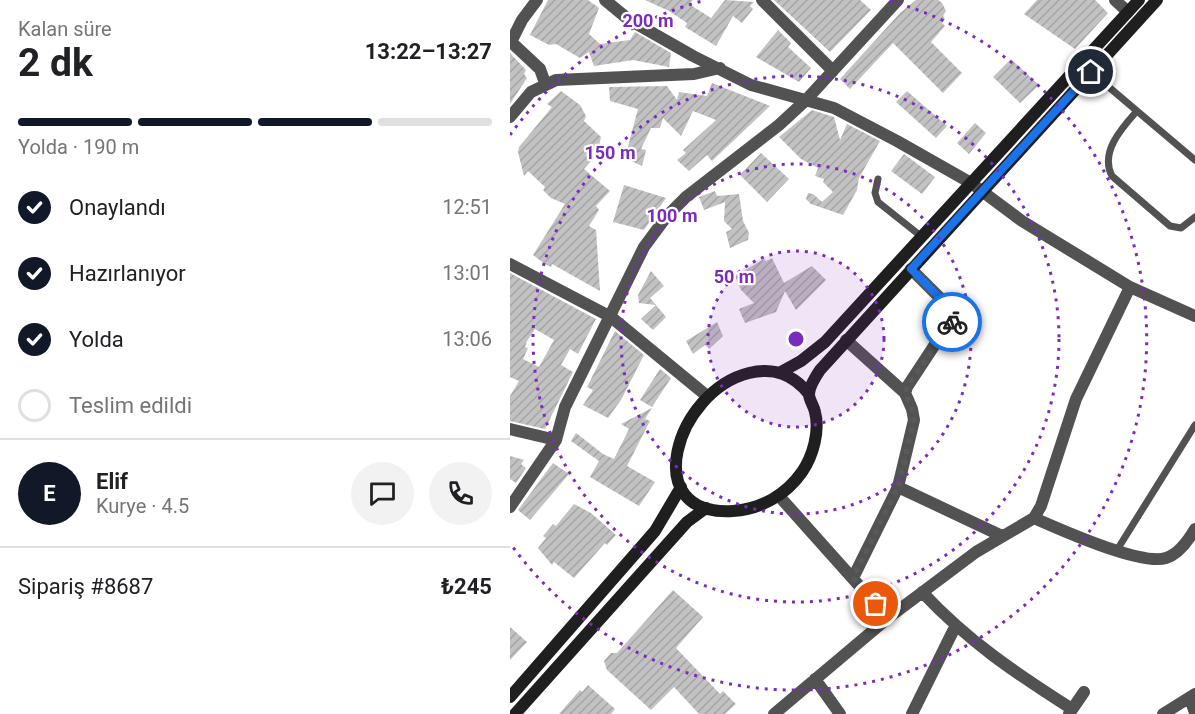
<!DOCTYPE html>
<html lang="tr">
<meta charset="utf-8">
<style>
body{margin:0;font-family:Roboto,sans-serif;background:#f2f2f2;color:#202124;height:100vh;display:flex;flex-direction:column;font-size:22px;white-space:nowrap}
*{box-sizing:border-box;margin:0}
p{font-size:20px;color:#757577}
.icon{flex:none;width:33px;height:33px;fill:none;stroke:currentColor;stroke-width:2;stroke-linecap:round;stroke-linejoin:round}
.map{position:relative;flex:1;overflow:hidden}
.side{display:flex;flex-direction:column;background:#fff;width:510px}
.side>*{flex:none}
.pin{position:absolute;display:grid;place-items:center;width:51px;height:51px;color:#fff;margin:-26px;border:3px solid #fff;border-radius:50%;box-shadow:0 2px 6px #0007}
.courier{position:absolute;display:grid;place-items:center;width:60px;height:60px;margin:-30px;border:4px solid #1a73e8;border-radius:50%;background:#fff;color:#222;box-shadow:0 2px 8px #0007}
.head em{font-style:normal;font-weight:700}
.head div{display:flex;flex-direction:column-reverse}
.head{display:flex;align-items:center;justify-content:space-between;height:102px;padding:0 18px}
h1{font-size:39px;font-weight:700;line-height:45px}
.bar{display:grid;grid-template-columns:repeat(4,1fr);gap:9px 6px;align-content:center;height:72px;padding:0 18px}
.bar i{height:8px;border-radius:4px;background:#e0e0e0}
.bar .active{background:#111827}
.bar p{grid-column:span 4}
.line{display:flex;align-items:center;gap:15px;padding:0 18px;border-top:2px solid #e0e0e0}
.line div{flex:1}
.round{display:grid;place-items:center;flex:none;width:63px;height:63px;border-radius:32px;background:#f2f2f2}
ol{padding:0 18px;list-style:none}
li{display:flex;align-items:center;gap:18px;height:66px}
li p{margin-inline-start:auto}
li .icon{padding:6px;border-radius:50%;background:#111827;color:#fff;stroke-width:4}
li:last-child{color:#757577}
li i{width:33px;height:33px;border:3px solid #e0e0e0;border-radius:50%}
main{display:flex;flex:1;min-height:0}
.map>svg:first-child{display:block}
.building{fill:url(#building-hatch);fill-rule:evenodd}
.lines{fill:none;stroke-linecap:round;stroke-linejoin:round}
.service{stroke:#525252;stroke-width:7}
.minor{stroke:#525252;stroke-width:12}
.tertiary{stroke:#525252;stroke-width:12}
.secondary{stroke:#1f1f1f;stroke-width:12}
.done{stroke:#595959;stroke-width:6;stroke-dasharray:0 10.8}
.route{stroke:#1a73e8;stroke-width:8}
.ring{fill:none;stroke:#7b2cbf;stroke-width:3;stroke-dasharray:3 6}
.centre{fill:#7b2cbf;stroke:#fff;stroke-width:3}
.ring-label{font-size:18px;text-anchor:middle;font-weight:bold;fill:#7b2cbf;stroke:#fff;stroke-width:4.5;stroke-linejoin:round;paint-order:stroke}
</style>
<main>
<section class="side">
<div class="head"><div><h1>2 dk</h1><p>Kalan süre</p></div><em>13:22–13:27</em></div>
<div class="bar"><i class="active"></i><i class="active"></i><i class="active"></i><i></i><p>Yolda · 190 m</p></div>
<ol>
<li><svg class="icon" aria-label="check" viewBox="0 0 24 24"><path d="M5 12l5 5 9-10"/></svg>Onaylandı<p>12:51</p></li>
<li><svg class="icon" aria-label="check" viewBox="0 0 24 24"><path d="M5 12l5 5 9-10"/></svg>Hazırlanıyor<p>13:01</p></li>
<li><svg class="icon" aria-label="check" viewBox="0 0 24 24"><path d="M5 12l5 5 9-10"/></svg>Yolda<p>13:06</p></li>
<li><i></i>Teslim edildi</li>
</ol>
<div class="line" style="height:108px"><b class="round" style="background:#111827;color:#fff">E</b><div><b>Elif</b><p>Kurye · 4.5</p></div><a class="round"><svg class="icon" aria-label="chat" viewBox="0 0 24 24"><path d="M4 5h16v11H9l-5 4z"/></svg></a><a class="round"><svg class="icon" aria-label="phone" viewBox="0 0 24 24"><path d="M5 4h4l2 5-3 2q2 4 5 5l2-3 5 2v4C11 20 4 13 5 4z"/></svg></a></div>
<div class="line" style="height:78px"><div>Sipariş #8687</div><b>₺245</b></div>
</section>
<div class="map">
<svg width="685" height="714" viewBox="0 0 685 714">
<defs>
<pattern id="building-hatch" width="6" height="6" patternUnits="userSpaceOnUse" patternTransform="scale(1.5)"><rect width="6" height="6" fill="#c2c2c2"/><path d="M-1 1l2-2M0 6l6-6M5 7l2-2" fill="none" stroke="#a5a5a5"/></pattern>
</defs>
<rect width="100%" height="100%" fill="#fff"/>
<path class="building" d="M38 0H78L89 8 79 34 90 44 120 40 125 32 161 53 159 67 123 60 84 66 79 52 70 58 46 44 39 45 20 35Z
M135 0H183L179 4 201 18 215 0 244 2 240 6 243 9 232 23 223 16 206 46 175 27 177 23 159 11Z
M264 0H350L361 10 320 52Z
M406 0H428L432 3 436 11 433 16 435 19 432 23 435 26 421 42 452 73 433 93 383 43 340 89 330 79 390 13Z
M527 0H585L598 13 565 49 514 14Z
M268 30 281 43 278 47 301 68 289 82 246 57Z
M0 53 16 70 14 74 17 78 0 104Z
M501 59 529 85 510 103 483 77Z
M202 83 260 106 202 161 197 155 179 171 167 160 176 153 173 150 206 120 183 111 171 136 153 118 150 128H141L131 149 136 150 132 166 115 158 128 109 100 101 99 87 157 86 167 100 169 92 197 96Z
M51 91 70 105 76 116 74 121 91 137 87 154 74 169 100 191 86 206 89 210 79 226 86 230 90 291 42 264 41 267 35 264 23 255 55 204 41 198 33 190 35 187 18 171 14 176 8 152 9 147 42 107 37 104Z
M397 91 437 126 426 138 386 102Z
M302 110 324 117 330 140 337 124 370 141 349 178 347 190 333 215 301 204 296 199 298 193 303 194 312 202 323 192 313 182 314 179 305 176 308 168 291 159 269 137Z
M465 123 476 133 459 154 447 143Z
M251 153 279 179 257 202 230 175Z
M394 154 425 177 412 194 381 171Z
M114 185 156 198 134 230 103 222Z
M205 191 207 196 229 194 233 221 239 233 238 240 220 248 216 232 222 229 214 221 215 202 194 210 189 197Z
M262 258 274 283 302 266 316 280 286 310 275 291 266 312 235 323 229 309 244 303 231 290 225 276 254 259 256 261Z
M141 271 154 286 140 298 146 305 129 303 128 295Z
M0 273 86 319 68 354 60 349 51 365 63 372 35 429 0 421V396L9 381 0 377ZM25 329 44 340 29 367 13 359 18 348 15 347 17 341Z
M146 305 156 317 143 330 131 319Z
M207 322 213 336 199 349 195 345 183 354 176 341Z
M105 331 134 355 111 400 98 418 73 405 83 390 77 387Z
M150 369 161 378 142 407 130 400Z
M142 408 135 419 140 421 117 466 145 482 129 506 80 477 89 461 61 441 66 433 93 454 104 459 119 429 111 424Z
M0 456 14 460 11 464 16 468 6 483 0 479Z
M43 463 59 474 20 520 8 510Z
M64 504 81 513 106 535 97 545 95 543 64 578 44 562 42 565 28 548 36 538 33 536 43 524 46 526Z
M163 590 193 617 166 648 210 694 213 691 226 704 215 714H189L164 687 141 710 97 670 94 661 101 653H107Z
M0 627 17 642 0 660Z
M78 685 105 709 101 714H49L70 690 72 692Z"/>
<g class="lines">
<path class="service" d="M581 72 685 160
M626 112C610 130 590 153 602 176L660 226 671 228 685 217
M368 179 365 193 368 202 412 237
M607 550 685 425"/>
<path class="minor" d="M95 0 118 19 183 56 241 85 324 108 387 141 461 183 512 221 620 287 685 316
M252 0 323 71
M0 41 30 69 35 83
M1 42 12 20 27 0
M0 117 21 92 46 80 184 74 210 68
M0 264 101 317 197 396
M336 340 395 393
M0 429 46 440
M388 487 492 536
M269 496 378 618
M0 507 46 440 55 407 134 247 157 216 176 197 269 125 296 100 388 0
M524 518C549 529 631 566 656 558 669 554 678 541 685 529
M343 578 388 487 404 420 402 409 395 393 397 387 443 317 442 310 401 269
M412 592C459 642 504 672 562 709
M305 679 330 714
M680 698 685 713
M264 714 378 618 466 552 524 518 531 506 566 399 620 287
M402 714 445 627
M559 714 574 692
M653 714 685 694"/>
<path class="tertiary" d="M605 0 618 12"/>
<path class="secondary" d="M271 372 291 361 315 342 629 0
M299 394C283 374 264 367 239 373 166 391 127 517 223 511 251 509 276 495 292 472 303 456 310 431 305 412 304 406 299 400 299 394 299 387 306 376 310 370L647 0
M0 697 145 531 171 487
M5 714 177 522 196 508"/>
</g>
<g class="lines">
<path class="done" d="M366 604 343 578 388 487 404 420 402 409 395 393 397 387 442 322"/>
<path class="route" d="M442 322V310L401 269 581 72"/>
</g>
<circle cx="286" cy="339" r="88" fill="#7b2cbf" fill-opacity=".12"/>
<g class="ring">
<circle cx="286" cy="339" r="88"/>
<circle cx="286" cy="339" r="175"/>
<circle cx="286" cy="339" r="263"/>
<path d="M0 135A351 351 0 0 1 192 1M380 1A351 351 0 1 1 0 543"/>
</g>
<circle cx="286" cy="339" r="9" class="centre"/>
<g class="ring-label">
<text x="138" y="27">200 m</text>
<text x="100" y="159">150 m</text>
<text x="162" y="222">100 m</text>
<text x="224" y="283">50 m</text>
</g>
</svg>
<div class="pin" style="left:366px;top:604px;background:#ea580c"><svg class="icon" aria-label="bag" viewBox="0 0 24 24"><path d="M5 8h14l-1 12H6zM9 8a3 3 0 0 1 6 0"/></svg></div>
<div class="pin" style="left:581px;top:72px;background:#1f2937"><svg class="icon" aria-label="home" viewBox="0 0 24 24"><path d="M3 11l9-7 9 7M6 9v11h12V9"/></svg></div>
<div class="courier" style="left:442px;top:322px"><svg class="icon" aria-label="bike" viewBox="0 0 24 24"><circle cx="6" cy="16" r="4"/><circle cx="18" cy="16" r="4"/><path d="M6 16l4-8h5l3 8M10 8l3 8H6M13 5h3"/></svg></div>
</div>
</main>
